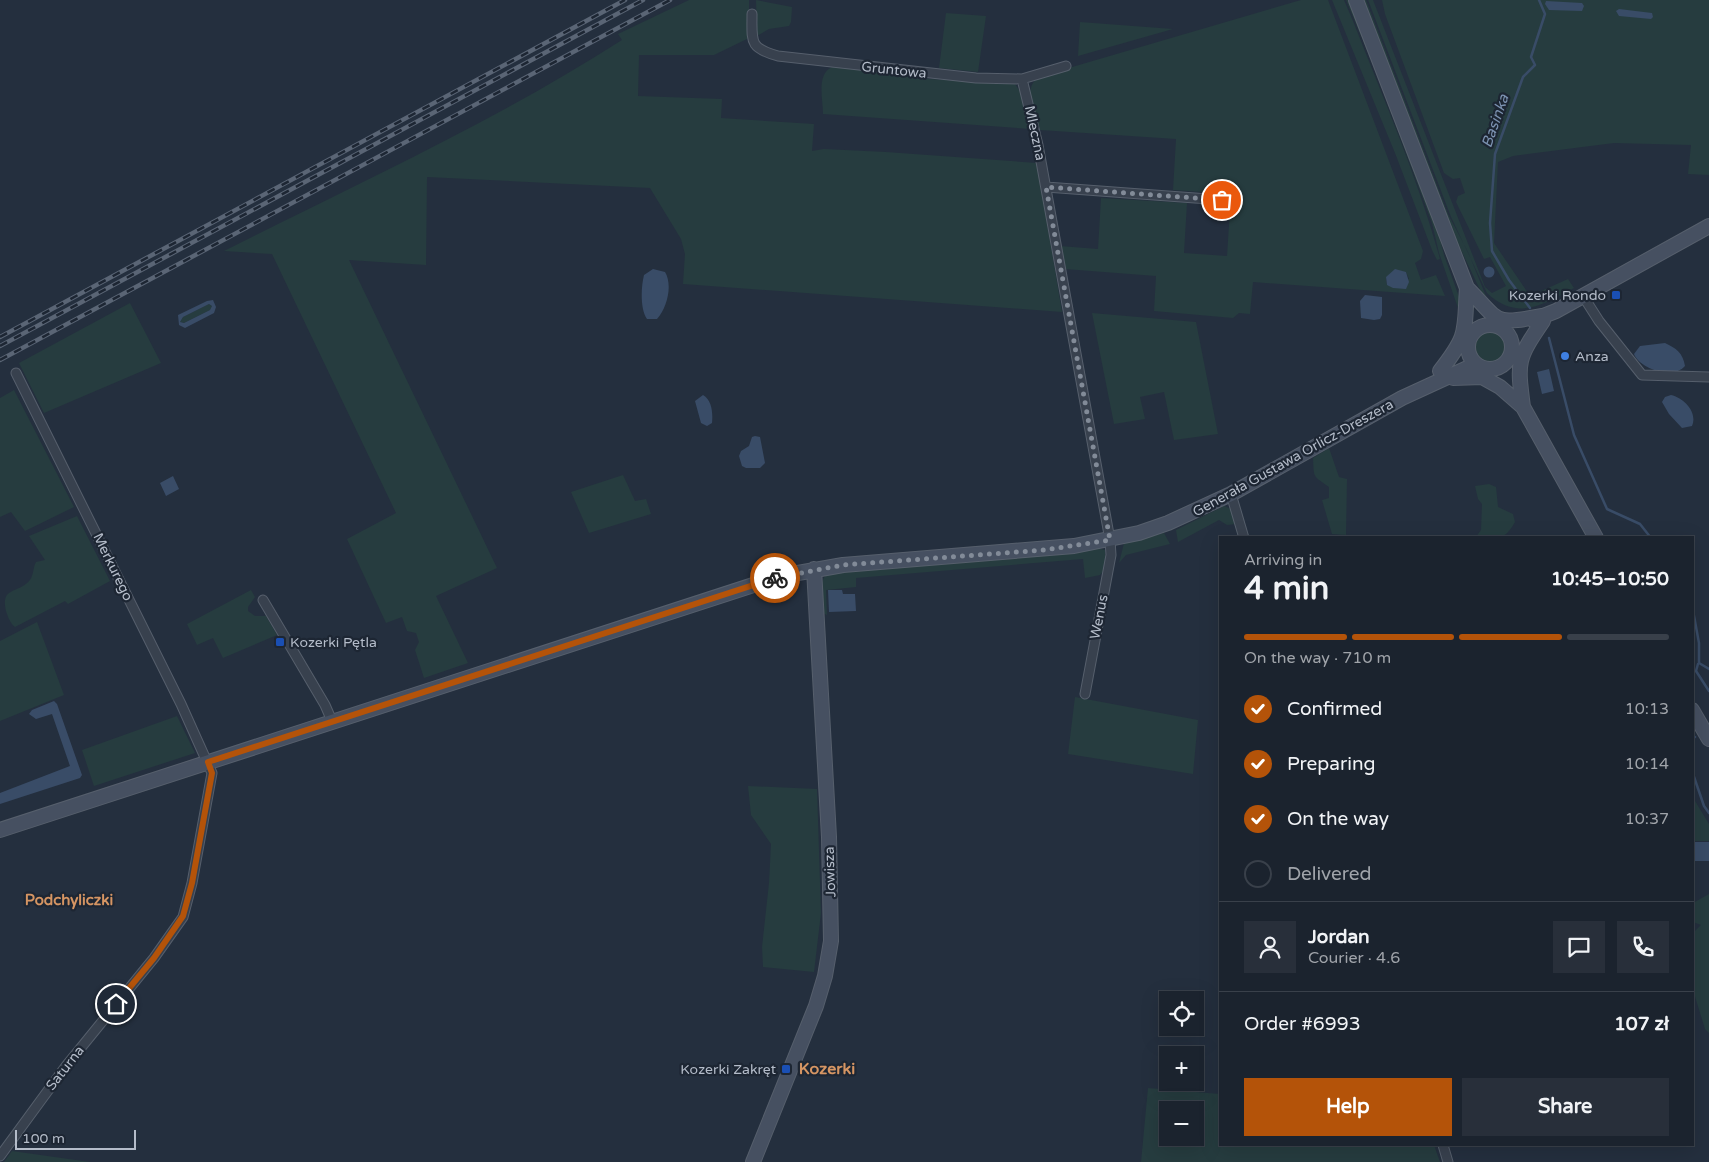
<!DOCTYPE html>
<meta charset="utf-8">
<style>
body{margin:0;font-family:"Varela Round",sans-serif;background:#282f3a;color:#f1f3f6;height:100vh;display:flex;flex-direction:column;font-size:19px;white-space:nowrap}
*{box-sizing:border-box;margin:0}
p{font-size:16px;color:#a0a4aa}
.icon{flex:none;width:28px;height:28px;fill:none;stroke:currentColor;stroke-width:2;stroke-linecap:round;stroke-linejoin:round}
.map{position:relative;flex:1;overflow:hidden}
.panel{position:absolute;left:1219px;top:536px;width:475px;height:610px;display:flex;flex-direction:column;background:#1b232e;border-radius:0px;box-shadow:0 5px 20px #0002,0 0 0 1px #39404a}
.panel>*{flex:none}
.tools{position:absolute;left:1159px;top:991px;display:grid;gap:10px}
.tools a{display:grid;place-items:center;width:45px;height:45px;border-radius:0px;background:#1b232e;box-shadow:0 5px 20px #0002,0 0 0 1px #39404a;font-size:25px}
.scale{position:absolute;left:15px;bottom:12px;width:121px;box-sizing:border-box;padding-left:5px;border:2px solid #b4bcc9;border-top:0;font-size:14px;line-height:18px;white-space:nowrap;color:#b4bcc9;-webkit-text-stroke:4px #1d2633;paint-order:stroke}
.pin{position:absolute;display:grid;place-items:center;width:42px;height:42px;color:#fff;margin:-21px;border:2px solid #fff;border-radius:50%;box-shadow:0 1px 5px #0007}
.courier{position:absolute;display:grid;place-items:center;width:50px;height:50px;margin:-25px;border:4px solid #b45309;border-radius:50%;background:#fff;color:#222;box-shadow:0 1px 6px #0007}
.summary em{font-style:normal;font-weight:700}
.summary div{display:flex;flex-direction:column-reverse}
.summary{display:flex;align-items:center;justify-content:space-between;height:85px;padding:0 25px}
h1{font-size:32px;font-weight:700;line-height:38px}
.bar{display:grid;grid-template-columns:repeat(4,1fr);gap:8px 5px;align-content:center;height:60px;padding:0 25px}
.bar i{height:6px;border-radius:4px;background:#39404a}
.bar .current{background:#b45309}
.bar p{grid-column:span 4}
.line{display:flex;align-items:center;gap:12px;padding:0 25px;border-top:1px solid #39404a}
.line div{flex:1}
.round{display:grid;place-items:center;flex:none;width:52px;height:52px;border-radius:0px;background:#282f3a}
ol{padding:0 25px;list-style:none}
li{display:flex;align-items:center;gap:15px;height:55px}
li p{margin-inline-start:auto}
li .icon{padding:5px;border-radius:50%;background:#b45309;color:#fff;stroke-width:4}
li:last-child{color:#a0a4aa}
li i{width:28px;height:28px;border:2px solid #39404a;border-radius:50%}
.action{display:flex;gap:10px;margin-top:auto;padding:10px 25px}
.action a{flex:1;height:58px;border-radius:0px;background:#b45309;color:#fff;font-size:20px;font-weight:700;line-height:58px;text-align:center}
.action a+a{background:#282f3a;color:#f1f3f6}
.map>svg:first-child{display:block}
.green{fill:#263c3f;fill-rule:evenodd}
.water{fill:#394c67;fill-rule:evenodd}
.lines{fill:none;stroke-linecap:round;stroke-linejoin:round}
.stream{stroke:#394c67;stroke-width:2.5}
.street-casing{stroke:#565f6c;stroke-width:11}
.secondary-casing{stroke:#565f6c;stroke-width:16}
.street{stroke:#38414e;stroke-width:9}
.secondary{stroke:#465061;stroke-width:14}
.rail-casing{stroke:#5a6575;stroke-width:4.5}
.rail{stroke:#1d2633;stroke-width:2.5;stroke-dasharray:8;stroke-linecap:butt}
.done{stroke:#828b98;stroke-width:5;stroke-dasharray:0 9}
.route{stroke:#b45309;stroke-width:6}
.transit-dot{fill:#1a4fb4;stroke:#1d2633;stroke-width:2}
.shop-dot{fill:#3f7fe0;stroke:#1d2633;stroke-width:2}
.labels{text-anchor:middle;dominant-baseline:central;stroke-width:4.5;stroke-linejoin:round;paint-order:stroke}
.street-label{font-size:14px;fill:#b4bcc9;stroke:#1d2633}
.poi-label{font-size:14px;fill:#b4bcc9;stroke:#1d2633;text-anchor:end}
.water-label{font-size:15px;font-style:italic;fill:#7c92b1;stroke:#1d2633}
.neighbourhood-label{font-size:15px;font-weight:bold;fill:#d59563;stroke:#1d2633}
.quarter-label{font-size:16px;font-weight:bold;fill:#d59563;stroke:#1d2633}
</style>
<div class="map">
<svg width="1709" height="1162" viewBox="0 0 1709 1162">
<rect width="100%" height="100%" fill="#242f3e"/>
<path class="green" d="M689 0H749V38L714 55H639L638 96 722 99 721 118 814 124 812 151 824 149 886 152 1037 163 1062 312 683 284 685 254 681 239 650 188 427 177 426 265 349 260 497 568 436 596 468 663 424 678 415 650 419 642 416 633 407 631 402 617 386 623 347 539 396 513 272 254 224 251C358 183 496 121 622 40L618 34Z
M756 0 792 7 791 22 789 26 769 29 757 36Z
M1301 0H1328L1423 251 1421 259 1415 263 1421 280 1436 275 1445 296 1253 282 1250 314 1239 313 1233 318 1154 311 1156 276 1065 269 1060 246 1098 249 1101 198 1187 203 1184 253 1227 256 1231 194 1173 190 1176 139 1040 130C1034 112 1022 91 1038 77ZM1406 272 1409 279 1387 285 1386 277Z
M1332 0H1344L1353 21C1384 100 1418 178 1440 259L1437 260 1432 250 1395 153Z
M1346 0H1350L1436 224 1444 255 1463 308H1458L1439 253 1432 223 1374 67Z
M1362 0H1366L1448 214 1468 252 1486 296 1484 298 1447 221Z
M1368 0H1373L1485 287 1492 293 1506 286 1490 257 1484 259 1456 202 1458 196 1465 193 1460 178 1453 179 1444 173 1385 14 1382 0H1709V175L1688 174 1691 145 1614 143 1513 156 1498 162 1494 243 1530 296 1568 279 1574 288C1544 304 1518 322 1487 293L1451 217Z
M946 13 986 16 978 72 939 68Z
M1080 22 1173 29 1078 56Z
M832 67 911 75 912 78 1015 84 1023 96 1031 129 823 114C823 99 816 74 832 67Z
M130 303 161 363 44 413 19 363Z
M209 304 212 306 210 310 184 323 180 322 183 317Z
M1092 313 1196 322 1218 434 1174 440 1164 392 1140 397 1145 419 1114 424Z
M1474 348a16 16 0 1 1 32 0a16 16 0 1 1-32 0Z
M14 390 74 507 25 531 11 512 0 517V398Z
M1329 448 1339 477 1347 479 1346 535 1332 534 1322 500 1329 498V487C1313 475 1314 480 1313 458Z
M623 475 635 501 646 499 651 514 589 533 571 492Z
M1489 484 1496 487 1498 507 1513 514 1515 522C1504 542 1497 538 1476 537L1481 530 1482 504 1478 499 1475 486Z
M1224 506 1231 509 1236 524 1227 525 1219 520 1178 542 1176 530Z
M77 516 110 581 68 604 65 601 15 627C10 623 8 617 6 611 0 586 19 594 30 580 34 574 33 567 36 562L45 560 29 536Z
M1164 533 1170 544 1126 555 1119 563 1124 543Z
M1097 548 1105 550 1106 568 1100 575 1085 578 1083 559 856 578V587L826 590 827 615 823 613C822 600 817 582 828 573Z
M251 590 255 597 248 607V611L255 616H266L277 635 223 658 213 638 197 645 187 624Z
M37 622 64 695 0 721V641Z
M1075 697 1198 720 1193 774 1068 754Z
M177 716 195 753 94 786 82 750Z
M748 786 817 789 821 913 814 972 763 967 762 947 769 883 771 844 751 815Z
M1692 796 1709 824V841H1693Z
M1709 894V1033L1705 1029 1693 990V933L1701 925 1693 922V903Z
M1148 1088 1220 1094V1145H1434L1440 1162H1141ZM1168 1110H1195V1138H1168Z
M12 1151 90 1162H4Z"/>
<path class="water" d="M1546 1 1582 3 1584 6 1582 11 1549 10 1545 4Z
M1619 9 1652 13 1653 17 1651 19 1619 16 1616 11Z
M1483.5 272a5.5 5.5 0 1 1 11 0a5.5 5.5 0 1 1-11 0Z
M653 269 665 272C673 285 667 308 657 319H647C640 309 641 287 644 275Z
M1395 269 1406 272 1409 282 1406 289 1393 288 1387 285 1386 277Z
M1365 295 1382 297V315L1380 319 1374 320 1361 318 1360 301Z
M213 300 216 307 214 313 185 328 179 325 178 315 207 301ZM209 304 212 306 210 310 184 323 180 322 183 317Z
M1665 343C1676 348 1683 353 1685 366 1673 380 1640 369 1634 354L1640 346Z
M1549 369 1554 391 1542 394 1537 372Z
M703 395C712 400 713 413 712 423L707 426 701 423 695 401Z
M1671 395C1684 398 1698 412 1692 426L1682 428 1669 414 1662 402 1665 397Z
M755 436 760 437 765 463 760 468H746L742 466 739 456 741 451 749 446 752 437Z
M173 476 179 489 166 496 160 483Z
M828 590H842L843 594H855L856 611 829 612Z
M54 701 57 704 82 775 80 778 0 804V793L70 766 52 714 36 719 29 714 32 710Z
M1693 842H1709V861H1693Z"/>
<g class="lines">
<path class="stream" d="M1530 308 1509 280 1492 251 1490 223 1495 154 1523 77 1535 65 1531 57 1545 14 1539 0
M1549 338 1574 435 1607 509 1640 524 1651 538
M1692 605 1699 643V663L1709 669
M1698 664 1696 671 1709 691
M1692 739 1695 737
M1692 771 1704 806 1709 813"/>
<defs>
<path id="street" d="M752 14C752 42 749 48 778 56L976 78 1022 79 1066 66
M1022 79 1038 145 1110 540 1111 555 1085 694
M1046 187 1222 200
M1583 296 1599 321 1642 375 1709 377
M1231 494 1244 538
M263 600 325 705 332 721
M1443 1145 1448 1162
M0 1156 66 1066 154 958 183 917 192 883 212 773 181 704 16 373"/>
<path id="secondary" d="M1356 0 1467 288C1500 321 1492 326 1541 316
M1533 320 1556 311 1709 226
M1468 347a22 22 0 1 1 44 0a22 22 0 1 1-44 0Z
M1440 371C1469 334 1464 332 1467 288
M1453 378 1482 377 1500 387 1523 407 1596 538
M1523 407C1517 361 1517 359 1543 321
M1692 710 1709 739
M0 830 781 576 843 565 1074 546 1139 533 1168 523 1231 494 1402 398 1476 364
M753 1162 816 1006 825 976 831 941 829 837 814 569"/>
</defs>
<use href="#street" class="street-casing"/>
<use href="#secondary" class="secondary-casing"/>
<use href="#street" class="street"/>
<use href="#secondary" class="secondary"/>
<defs>
<path id="rail" d="M0 337 625 0
M0 346 643 0
M0 360 670 0"/>
</defs>
<use href="#rail" class="rail-casing"/>
<use href="#rail" class="rail"/>
</g>
<g class="lines">
<path class="done" d="M775 578 843 565 1044 550 1110 540 1046 187 1222 200"/>
<path class="route" d="M116 1004 154 958 183 916 192 883 212 773 208 762 775 578"/>
</g>
<g class="transit-dot">
<rect x="1611" y="290" width="10" height="10" rx="2.5"/>
<rect x="275" y="637" width="10" height="10" rx="2.5"/>
<rect x="781" y="1064" width="10" height="10" rx="2.5"/>
</g>
<circle class="shop-dot" cx="1565" cy="356" r="5"/>
<g class="labels">
<g class="street-label">
<text transform="translate(894 70) rotate(6)">Gruntowa</text>
<text transform="translate(1035 133) rotate(78)">Mleczna</text>
<text transform="translate(1293 458) rotate(-29)">Generała Gustawa Orlicz-Dreszera</text>
<text transform="translate(113 567) rotate(64)">Merkurego</text>
<text transform="translate(1099 617) rotate(-79)">Wenus</text>
<text transform="translate(830 872) rotate(-92)">Jowisza</text>
<text transform="translate(65 1068) rotate(-52)">Saturna</text>
</g>
<g class="poi-label">
<text x="1606" y="295">Kozerki Rondo</text>
<text x="1575" y="356" text-anchor="start">Anza</text>
<text x="290" y="642" text-anchor="start">Kozerki Pętla</text>
<text x="776" y="1069">Kozerki Zakręt</text>
</g>
<g class="water-label">
<text transform="translate(1495 121) rotate(-71)">Basinka</text>
</g>
<g class="neighbourhood-label">
<text x="69" y="900">Podchyliczki</text>
</g>
<g class="quarter-label">
<text x="827" y="1069">Kozerki</text>
</g>
</g>
</svg>
<div class="tools">
<a><svg class="icon" aria-label="locate" viewBox="0 0 24 24"><circle cx="12" cy="12" r="6"/><path d="M12 2v4M12 18v4M2 12h4M18 12h4"/></svg></a>
<a>+</a>
<a>−</a>
</div>
<div class="scale">100 m</div>
<div class="pin" style="left:1222px;top:200px;background:#ea580c"><svg class="icon" aria-label="bag" viewBox="0 0 24 24"><path d="M5 8h14l-1 12H6zM9 8a3 3 0 0 1 6 0"/></svg></div>
<div class="pin" style="left:116px;top:1004px;background:#1f2937"><svg class="icon" aria-label="home" viewBox="0 0 24 24"><path d="M3 11l9-7 9 7M6 9v11h12V9"/></svg></div>
<div class="courier" style="left:775px;top:578px"><svg class="icon" aria-label="bike" viewBox="0 0 24 24"><circle cx="6" cy="16" r="4"/><circle cx="18" cy="16" r="4"/><path d="M6 16l4-8h5l3 8M10 8l3 8H6M13 5h3"/></svg></div>
<section class="panel">
<div class="summary"><div><h1>4 min</h1><p>Arriving in</p></div><em>10:45–10:50</em></div>
<div class="bar"><i class="current"></i><i class="current"></i><i class="current"></i><i></i><p>On the way · 710 m</p></div>
<ol>
<li><svg class="icon" aria-label="check" viewBox="0 0 24 24"><path d="M5 12l5 5 9-10"/></svg>Confirmed<p>10:13</p></li>
<li><svg class="icon" aria-label="check" viewBox="0 0 24 24"><path d="M5 12l5 5 9-10"/></svg>Preparing<p>10:14</p></li>
<li><svg class="icon" aria-label="check" viewBox="0 0 24 24"><path d="M5 12l5 5 9-10"/></svg>On the way<p>10:37</p></li>
<li><i></i>Delivered</li>
</ol>
<div class="line" style="height:90px"><a class="round"><svg class="icon" aria-label="person" viewBox="0 0 24 24"><circle cx="12" cy="8" r="4"/><path d="M4 21q1-7 8-7t8 7"/></svg></a><div><b>Jordan</b><p>Courier · 4.6</p></div><a class="round"><svg class="icon" aria-label="chat" viewBox="0 0 24 24"><path d="M4 5h16v11H9l-5 4z"/></svg></a><a class="round"><svg class="icon" aria-label="phone" viewBox="0 0 24 24"><path d="M5 4h4l2 5-3 2q2 4 5 5l2-3 5 2v4C11 20 4 13 5 4z"/></svg></a></div>
<div class="line" style="height:65px"><div>Order #6993</div><b>107 zł</b></div>
<div class="action"><a>Help</a><a>Share</a></div>
</section>
</div>
